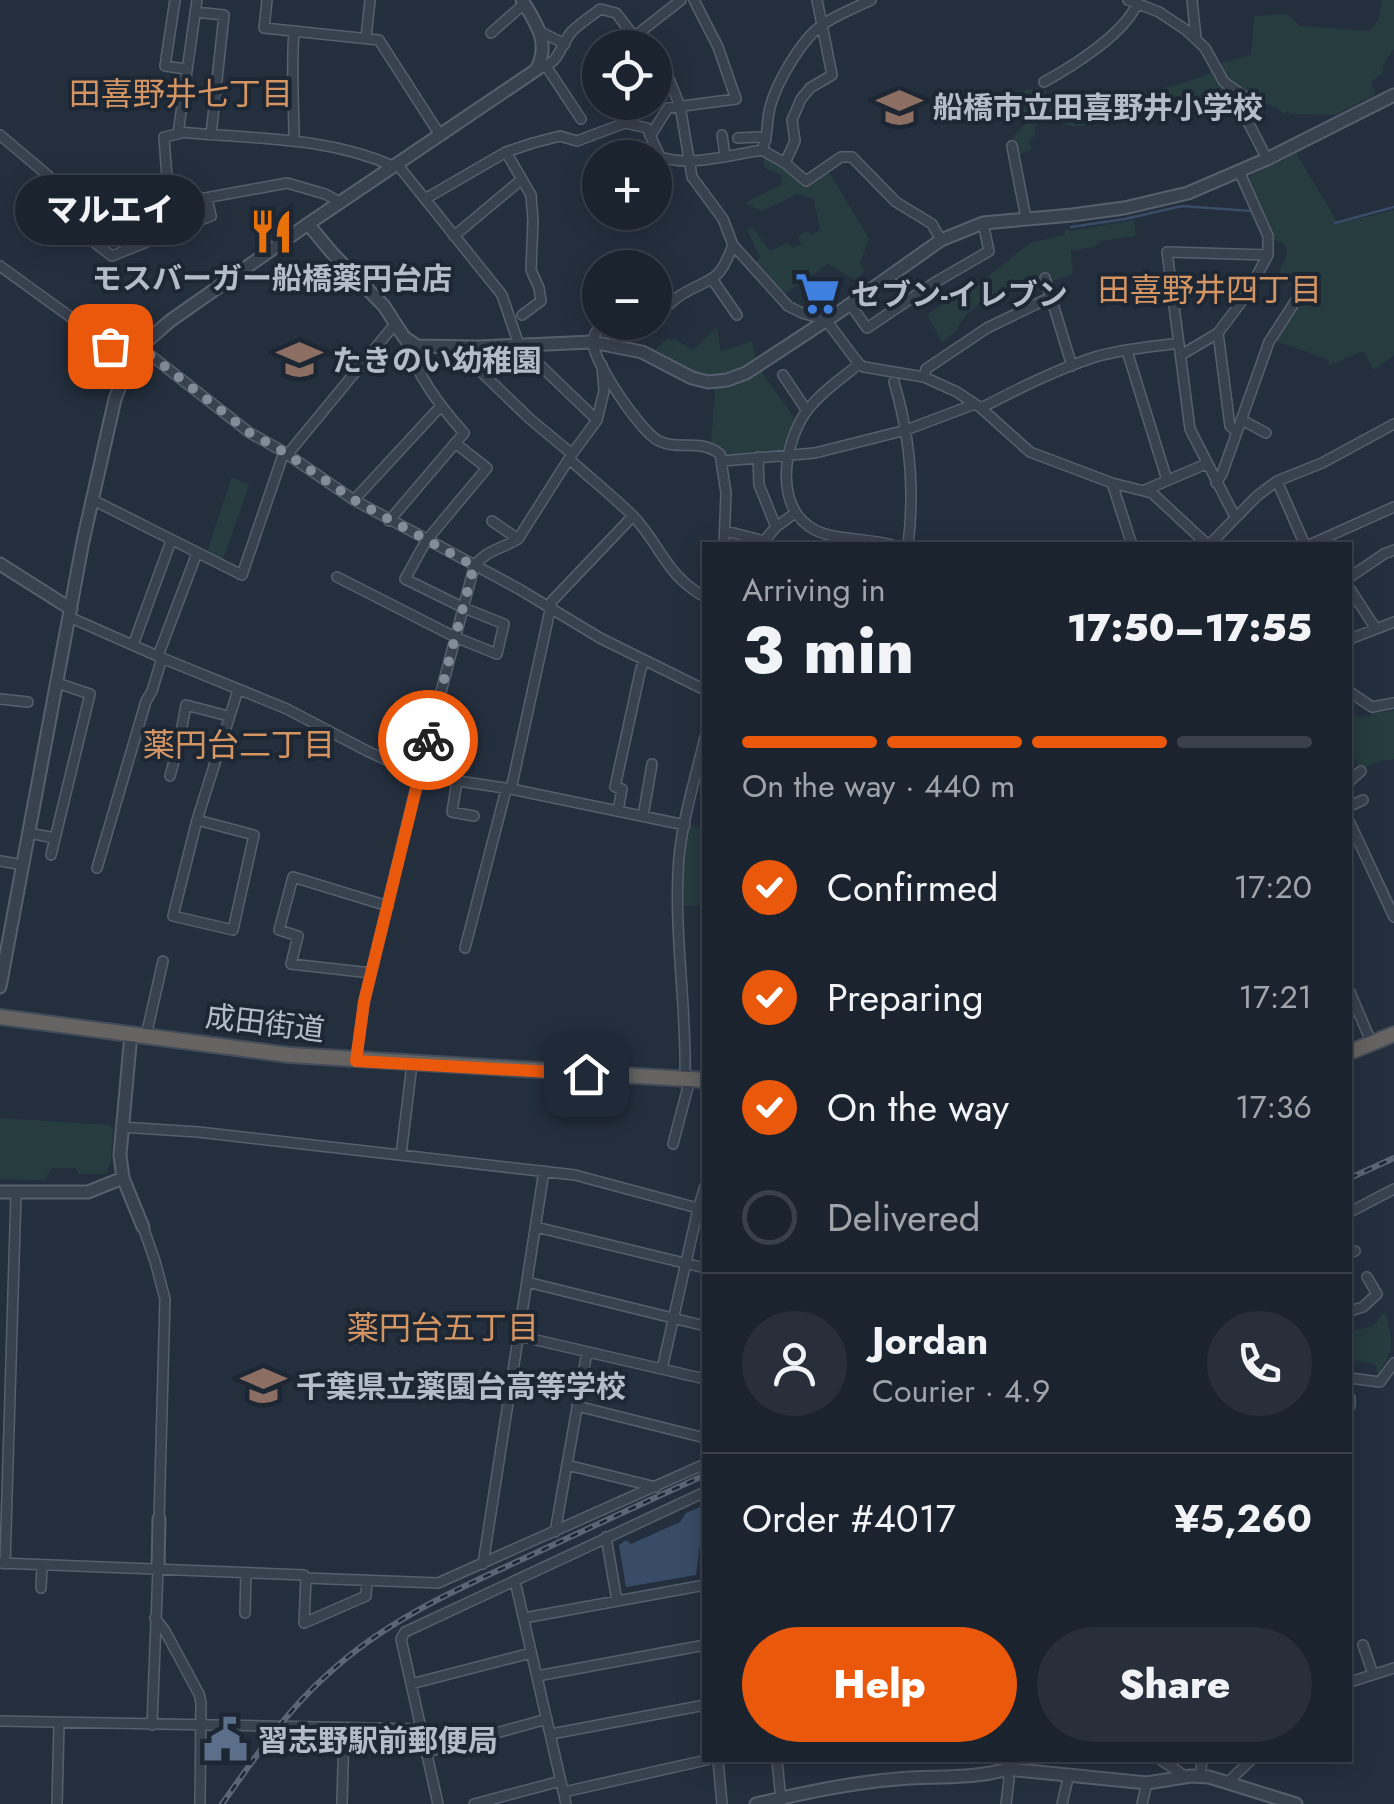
<!DOCTYPE html>
<meta charset="utf-8">
<style>
body{margin:0;font-family:Jost,"Noto Sans JP",sans-serif;background:#282f3a;color:#f1f3f6;height:100vh;display:flex;flex-direction:column;font-size:38px;white-space:nowrap}
*{box-sizing:border-box;margin:0}
p{font-size:32px;color:#a0a4aa}
.icon{flex:none;width:55px;height:55px;fill:none;stroke:currentColor;stroke-width:2;stroke-linecap:round;stroke-linejoin:round}
.map{position:relative;flex:1;overflow:hidden}
.panel{position:absolute;left:702px;top:542px;width:650px;height:1220px;display:flex;flex-direction:column;background:#1b232e;border-radius:0px;box-shadow:0 5px 25px #0003,0 0 0 2px #39404a}
.panel>*{flex:none}
.tools{position:absolute;left:582px;top:30px;display:grid;gap:20px}
.tools a{display:grid;place-items:center;width:90px;height:90px;border-radius:50%;background:#1b232e;box-shadow:0 5px 25px #0003,0 0 0 2px #39404a;font-size:50px}
.pin{position:absolute;display:grid;place-items:center;width:85px;height:85px;color:#fff;margin:-42px;border-radius:20px;box-shadow:0 5px 15px #0006}
.courier{position:absolute;display:grid;place-items:center;width:100px;height:100px;margin:-50px;border:8px solid #ea580c;border-radius:50%;background:#fff;color:#222;box-shadow:0 2px 12px #0007}
.bubble{position:absolute;height:70px;border-radius:35px;background:#1b232e;box-shadow:0 5px 25px #0003,0 0 0 2px #39404a;font-size:32px;font-weight:800;line-height:70px;text-align:center}
.summary em{font-style:normal;font-weight:800}
.summary div{display:flex;flex-direction:column-reverse}
.summary{display:flex;align-items:center;justify-content:space-between;height:170px;padding:0 40px}
h1{font-size:65px;font-weight:800;line-height:75px}
.bar{display:grid;grid-template-columns:repeat(4,1fr);gap:15px 10px;align-content:center;height:120px;padding:0 40px}
.bar i{height:12px;border-radius:8px;background:#39404a}
.bar .active{background:#ea580c}
.bar p{grid-column:span 4}
.line{display:flex;align-items:center;gap:25px;padding:0 40px;border-top:2px solid #39404a}
.line div{flex:1}
.round{display:grid;place-items:center;flex:none;width:105px;height:105px;border-radius:52px;background:#282f3a}
ol{padding:0 40px;list-style:none}
li{display:flex;align-items:center;gap:30px;height:110px}
li p{margin-inline-start:auto}
li .icon{padding:10px;border-radius:50%;background:#ea580c;color:#fff;stroke-width:4}
li:last-child{color:#a0a4aa}
li i{width:55px;height:55px;border:5px solid #39404a;border-radius:50%}
.action{display:flex;gap:20px;margin-top:auto;padding:20px 40px}
.action a{flex:1;height:115px;border-radius:60px;background:#ea580c;color:#fff;font-size:40px;font-weight:800;line-height:115px;text-align:center}
.action a+a{background:#282f3a;color:#f1f3f6}
.map>svg:first-child{display:block}
.green{fill:#263c3f}
.water{fill:#394c67}
.lines{fill:none;stroke-linecap:round;stroke-linejoin:round}
.stream{stroke:#394c67;stroke-width:2.5}
.minor-casing{stroke:#565f6c;stroke-width:12}
.tertiary-casing{stroke:#565f6c;stroke-width:15}
.trunk-casing{stroke:#434c59;stroke-width:18}
.minor{stroke:#38414e;stroke-width:9}
.tertiary{stroke:#38414e;stroke-width:11}
.trunk{stroke:#656462;stroke-width:14}
.rail-casing{stroke:#5a6575;stroke-width:6}
.rail{stroke:#1d2633;stroke-width:2.5;stroke-dasharray:8;stroke-linecap:butt}
.done{stroke:#828b98;stroke-width:10;stroke-dasharray:0 18}
.route{stroke:#ea580c;stroke-width:12}
.labels{text-anchor:middle;dominant-baseline:central;stroke-width:8;stroke-linejoin:round;paint-order:stroke}
.poi-label{font-size:30px;font-weight:bold;fill:#b4bcc9;stroke:#1d2633;text-anchor:start}
.street-label{font-size:30px;fill:#b4bcc9;stroke:#1d2633}
.neighbourhood-label{font-size:32px;fill:#d59563;stroke:#1d2633}
</style>
<div class="map">
<svg width="1394" height="1804" viewBox="0 0 1394 1804">
<rect width="100%" height="100%" fill="#242f3e"/>
<path class="green" d="M1382 0H1394V49L1384 63 1382 75 1371 81 1375 95 1335 115 1290 114 1288 111 1283 114C1272 103 1273 107 1261 103 1245 98 1225 78 1217 64L1251 55 1254 16 1287 14 1300 26 1369 31 1378 21Z
M1214 71 1252 104 1243 120 1227 97 1216 91 1183 107 1166 111C1146 101 1147 114 1129 118 1120 121 1113 115 1104 117 1099 118 1095 122 1089 124 1076 130 1062 124 1051 116L1034 127 1036 133 1029 142 1032 149 1018 156 1013 137 1026 123 1025 118 1007 103 1015 92 1042 87 1056 109C1078 112 1083 107 1103 102 1140 92 1179 88 1214 71Z
M1296 153 1336 220V224L1394 210V355L1374 370 1363 351 1328 366 1329 360 1273 340 1303 293 1276 278 1287 255 1285 244 1272 239 1246 178Z
M765 156 783 166 798 180 828 170 869 239 860 263 865 271 855 280 828 264 785 294 754 264 760 257 747 230 753 228 770 251 787 243 793 248 801 244 798 237 806 231 812 235 820 229 814 199 798 194 762 211 745 203 781 185 782 175 766 169 763 162Z
M1134 220 1136 236 1101 241 1094 247 1071 251 1073 274 1050 282 1047 274 1041 277 1043 286C1032 287 1019 286 1008 288 991 293 961 313 957 331L942 342 927 314 986 278 1030 243 1065 235V229L1071 231Z
M717 327 721 352 752 341 756 360C749 364 741 370 734 373 705 384 678 364 654 351L666 339 676 340 693 350Z
M761 371 796 420 781 452 723 455 711 443 715 388 737 384Z
M232 477 249 485 222 563 206 555Z
M1372 710 1386 712 1394 710V759L1380 761 1360 769 1350 750V715L1370 717Z
M687 825 705 828V905L681 906 682 855Z
M0 1118 109 1125 113 1129 111 1161 106 1174H79L76 1168H52L44 1180 0 1179Z
M1385 1312C1394 1344 1394 1348 1378 1376L1375 1364 1350 1360V1331L1372 1327Z"/>
<path class="water" d="M705 1505 696 1575 626 1587 619 1545 626 1540 631 1544 680 1522 686 1513Z"/>
<g class="lines">
<path class="stream" d="M1335 223 1394 207
M1071 227 1125 219 1182 206 1251 211"/>
<defs>
<path id="minor" d="M175 0 165 66 186 69
M267 0 264 28 379 40 440 135
M1128 0 1159 12 1186 30 1205 48 1224 82 1255 104 1247 120 1267 159
M1192 0 1196 38
M195 12 224 15 211 135
M541 32 565 44
M491 33 524 4
M635 36 681 0
M366 38 370 0
M655 62 667 74 680 106 692 177 723 219 733 245 788 306 802 313 826 320 859 364 864 367 924 377 957 392 981 408 1030 452 1112 483 1152 493 1208 545
M546 66 581 119
M536 70C561 61 556 54 569 35 576 25 591 17 600 9L616 13 643 48
M1044 82C1073 66 1124 34 1137 4
M179 132C251 139 326 136 393 166
M0 135 90 211 102 217 287 183 325 194 340 202
M722 135 725 156
M650 136 668 108 736 99 718 47 694 0
M738 138 759 137 766 140
M294 140C294 104 291 68 294 32
M1012 146 1026 218
M762 150 785 163 806 181 841 157H852L896 202 932 224 941 240
M506 152 531 195 533 221 531 270 539 288 541 301 522 315
M785 163 795 141 792 120 801 99 810 88 832 75 817 0
M397 164 502 295 519 345 597 420
M425 199 506 152 533 143 560 136 577 141 625 123 647 128 660 157C691 167 730 155 762 150 769 133 766 127 769 112 774 86 801 40 822 25 836 15 855 8 871 0
M169 206 164 137 178 134 197 0
M109 216 95 243 112 256 211 216 207 198
M454 236 521 180
M0 266 130 360
M1045 278 1072 366
M712 279 737 315
M850 304 867 328 934 283 989 251 983 223
M655 317C663 310 672 301 681 295 712 276 718 285 733 245
M602 322C598 329 592 336 593 344 596 365 640 431 659 441 679 451 699 438 720 454L726 493 724 545
M1218 333 1230 426 1237 432
M140 347 250 433 284 452 354 500 519 589 600 638 705 690
M479 347 476 367 530 419 572 454
M1127 351 1167 480
M1181 355 1218 333 1245 297 1268 255V236L1239 171
M859 364C840 380 815 396 802 418 783 451 775 509 815 530 834 540 868 538 892 545
M783 375 807 411
M924 377 926 369 987 328 1051 297
M894 382C910 436 915 489 908 545
M981 408C1018 389 1055 370 1095 357 1122 349 1151 347 1179 343
M1242 420 1266 433
M287 455 395 324
M758 457 759 485 776 527
M569 459C590 478 613 496 633 516 661 545 665 575 705 597
M722 461 815 453 906 430 975 404
M1277 481 1305 545
M1112 483 1132 545
M1216 483 1222 474 1269 342 1300 294
M1145 490 1206 464
M93 500 242 575 284 452
M354 500 440 407
M1235 517 1190 429 1167 252 1268 255
M389 521 464 433C438 404 417 375 404 337
M492 521 518 539
M726 531 764 541 776 527 795 513
M1209 545 1257 496 1277 481 1322 463 1394 424
M1309 545 1394 507
M337 577 455 637 497 654 504 624 464 608 405 579 426 541 487 468 455 443
M1350 577 1384 554 1394 550
M1350 589 1376 629
M69 617 162 658 287 709 367 751 419 775 511 789 685 825
M1350 639 1394 622
M133 645 171 541
M158 656 197 553
M1350 692 1372 707 1394 703
M0 699 28 702
M170 776 179 743 186 705 228 716
M457 781 452 812 474 816
M1350 781 1361 771
M511 789 552 601 633 516
M1350 806 1363 800
M618 811 622 789 615 787 641 668 645 661
M643 816 652 764
M197 820 254 835 233 930 173 916 197 820 238 690
M1350 823 1394 917
M29 833 55 838
M51 855 90 694 57 683
M0 861 23 865
M97 868 146 701 152 691 162 658
M465 948 506 790
M371 973 291 964 298 936 279 930 293 877 388 906
M1350 992 1372 1044
M146 1036 163 961
M356 1061 364 1002 419 775 474 567C485 550 502 549 518 539L572 454 597 420 604 391 602 365
M685 1079C687 1005 673 931 679 857 683 817 696 776 705 737
M121 1127 198 1132 575 1175 705 1210
M673 1144 690 1079
M401 1155 412 1064
M1350 1212 1394 1189
M143 1227 155 1261 165 1299 159 1519
M536 1227 705 1268
M1350 1253 1355 1251
M527 1282 705 1326
M1350 1311 1363 1307 1377 1294 1367 1277
M519 1336 705 1379
M662 1369 698 1209 705 1186
M1350 1378 1380 1382 1394 1363
M1350 1398V1406
M577 1406 705 1438
M567 1465 656 1487
M555 1532 587 1352
M606 1537 617 1601
M0 1563 304 1575 306 1578 438 1583 705 1464
M5 1564 16 1193
M483 1564 544 1171
M306 1578 304 1623 366 1596 367 1580
M515 1581 566 1804
M41 1588 42 1565
M245 1613 246 1573
M155 1618 165 1631 199 1694 201 1703 200 1804
M524 1618 705 1585
M1363 1645 1373 1674
M537 1676 705 1645
M1350 1682 1394 1668
M411 1684 531 1653
M0 1721 421 1729
M152 1725 158 1569
M551 1734 705 1705
M427 1752 547 1719
M718 1760 722 1804
M777 1760 781 1801
M1161 1760 1185 1776
M1200 1777 1202 1760
M1228 1782 1251 1760
M564 1792 706 1760
M57 1804 59 1723
M342 1804 344 1729
M438 1804 401 1639 405 1632 705 1492
M474 1804 561 1781
M1006 1804 1009 1780 1007 1769
M1062 1804 1069 1774
M1142 1804 1147 1783"/>
<path id="tertiary" d="M308 224 333 254 384 306 404 337 417 346 479 347 592 342 642 352 692 378 708 382 727 380 746 373 842 310 941 240 983 223 1072 215 1124 208 1188 193 1267 159 1394 95
M0 564 71 609
M0 987 83 541 115 399 130 360 140 347 170 321 308 224 536 70C551 43 536 23 522 0
M131 1034 120 1155 123 1178 143 1227
M0 1192H88L123 1178
M158 1569 159 1519
M756 1804C803 1793 849 1783 897 1779 931 1776 976 1779 1007 1769L1147 1783 1191 1776 1209 1777 1296 1804"/>
<path id="trunk" d="M0 1017 289 1055 705 1080
M1350 1052 1394 1034"/>
</defs>
<use href="#minor" class="minor-casing"/>
<use href="#tertiary" class="tertiary-casing"/>
<use href="#trunk" class="trunk-casing"/>
<use href="#minor" class="minor"/>
<use href="#tertiary" class="tertiary"/>
<use href="#trunk" class="trunk"/>
<defs>
<path id="rail" d="M1350 1178 1394 1158
M222 1804C254 1759 286 1711 328 1674 385 1621 455 1590 525 1558 585 1530 645 1502 705 1475"/>
</defs>
<use href="#rail" class="rail-casing"/>
<use href="#rail" class="rail"/>
</g>
<g class="lines">
<path class="done" d="M110 346 130 360 140 347 250 433 284 452 354 500 474 566 428 740"/>
<path class="route" d="M428 740 364 1002 356 1061 586 1074"/>
</g>
<defs>
<symbol id="school-bare" viewBox="-9 -9 18 18"><path d="M0-5L7-2L0 1L-7-2ZM-4 1L0 2.5L4 1V4Q0 6-4 4Z" fill="#8d6e63" stroke="#1d2633" stroke-width="2.5" paint-order="stroke"/></symbol>
<symbol id="restaurant-bare" viewBox="-9 -9 18 18"><path d="M-5-6h1v4h1v-4h1v4h1v-4h1v5L-1.5 .5V6h-2V.5L-5-1ZM5-6V6H3V1.5H1.5Q1.5-4 5-6Z" fill="#e8710a" stroke="#1d2633" stroke-width="2.5" paint-order="stroke"/></symbol>
<symbol id="supermarket-bare" viewBox="-9 -9 18 18"><path d="M-6-5.5h2.5l.6 2H6L4.5 2H-2.5L-4.4-4H-6ZM-1.5 3.2a1.3 1.3 0 1 0 .1 0ZM3 3.2a1.3 1.3 0 1 0 .1 0Z" fill="#3f7fe0" stroke="#1d2633" stroke-width="2.5" paint-order="stroke"/></symbol>
<symbol id="civic-bare" viewBox="-9 -9 18 18"><path d="M-.6-6.5H3V-4.5H.6V-3L4-1V1h2V6H-6V1h2V-1L-.6-3ZM-1.2 2.5V6h2.4V2.5Z" fill="#5c6f8a" stroke="#1d2633" stroke-width="2.5" paint-order="stroke"/></symbol>
</defs>
<g fill-rule="evenodd">
<use href="#school-bare" x="868" y="76" width="63" height="63"/>
<use href="#restaurant-bare" x="240" y="200" width="63" height="63"/>
<use href="#supermarket-bare" x="786" y="262" width="63" height="63"/>
<use href="#school-bare" x="268" y="328" width="63" height="63"/>
<use href="#school-bare" x="232" y="1354" width="63" height="63"/>
<use href="#civic-bare" x="194" y="1708" width="63" height="63"/>
</g>
<g class="labels">
<g class="poi-label">
<text x="933" y="107">船橋市立田喜野井小学校</text>
<text x="272" y="278" text-anchor="middle">モスバーガー船橋薬円台店</text>
<text x="851" y="294">セブン-イレブン</text>
<text x="332" y="360">たきのい幼稚園</text>
<text x="296" y="1386">千葉県立薬園台高等学校</text>
<text x="258" y="1740">習志野駅前郵便局</text>
</g>
<g class="street-label">
<text transform="translate(265 1023) rotate(7)">成田街道</text>
</g>
<g class="neighbourhood-label">
<text x="181" y="94">田喜野井七丁目</text>
<text x="1210" y="290">田喜野井四丁目</text>
<text x="239" y="745">薬円台二丁目</text>
<text x="443" y="1328">薬円台五丁目</text>
</g>
</g>
</svg>
<div class="tools">
<a><svg class="icon" aria-label="locate" viewBox="0 0 24 24"><circle cx="12" cy="12" r="6"/><path d="M12 2v4M12 18v4M2 12h4M18 12h4"/></svg></a>
<a>+</a>
<a>−</a>
</div>
<div class="pin" style="left:110px;top:346px;background:#ea580c"><svg class="icon" aria-label="bag" viewBox="0 0 24 24"><path d="M5 8h14l-1 12H6zM9 8a3 3 0 0 1 6 0"/></svg></div>
<div class="pin" style="left:586px;top:1074px;background:#1f2937"><svg class="icon" aria-label="home" viewBox="0 0 24 24"><path d="M3 11l9-7 9 7M6 9v11h12V9"/></svg></div>
<div class="courier" style="left:428px;top:740px"><svg class="icon" aria-label="bike" viewBox="0 0 24 24"><circle cx="6" cy="16" r="4"/><circle cx="18" cy="16" r="4"/><path d="M6 16l4-8h5l3 8M10 8l3 8H6M13 5h3"/></svg></div>
<div class="bubble" style="left:15px;top:175px;width:190px">マルエイ</div>
<section class="panel">
<div class="summary"><div><h1>3 min</h1><p>Arriving in</p></div><em>17:50–17:55</em></div>
<div class="bar"><i class="active"></i><i class="active"></i><i class="active"></i><i></i><p>On the way · 440 m</p></div>
<ol>
<li><svg class="icon" aria-label="check" viewBox="0 0 24 24"><path d="M5 12l5 5 9-10"/></svg>Confirmed<p>17:20</p></li>
<li><svg class="icon" aria-label="check" viewBox="0 0 24 24"><path d="M5 12l5 5 9-10"/></svg>Preparing<p>17:21</p></li>
<li><svg class="icon" aria-label="check" viewBox="0 0 24 24"><path d="M5 12l5 5 9-10"/></svg>On the way<p>17:36</p></li>
<li><i></i>Delivered</li>
</ol>
<div class="line" style="height:180px"><a class="round"><svg class="icon" aria-label="person" viewBox="0 0 24 24"><circle cx="12" cy="8" r="4"/><path d="M4 21q1-7 8-7t8 7"/></svg></a><div><b>Jordan</b><p>Courier · 4.9</p></div><a class="round"><svg class="icon" aria-label="phone" viewBox="0 0 24 24"><path d="M5 4h4l2 5-3 2q2 4 5 5l2-3 5 2v4C11 20 4 13 5 4z"/></svg></a></div>
<div class="line" style="height:130px"><div>Order #4017</div><b>¥5,260</b></div>
<div class="action"><a>Help</a><a>Share</a></div>
</section>
</div>
